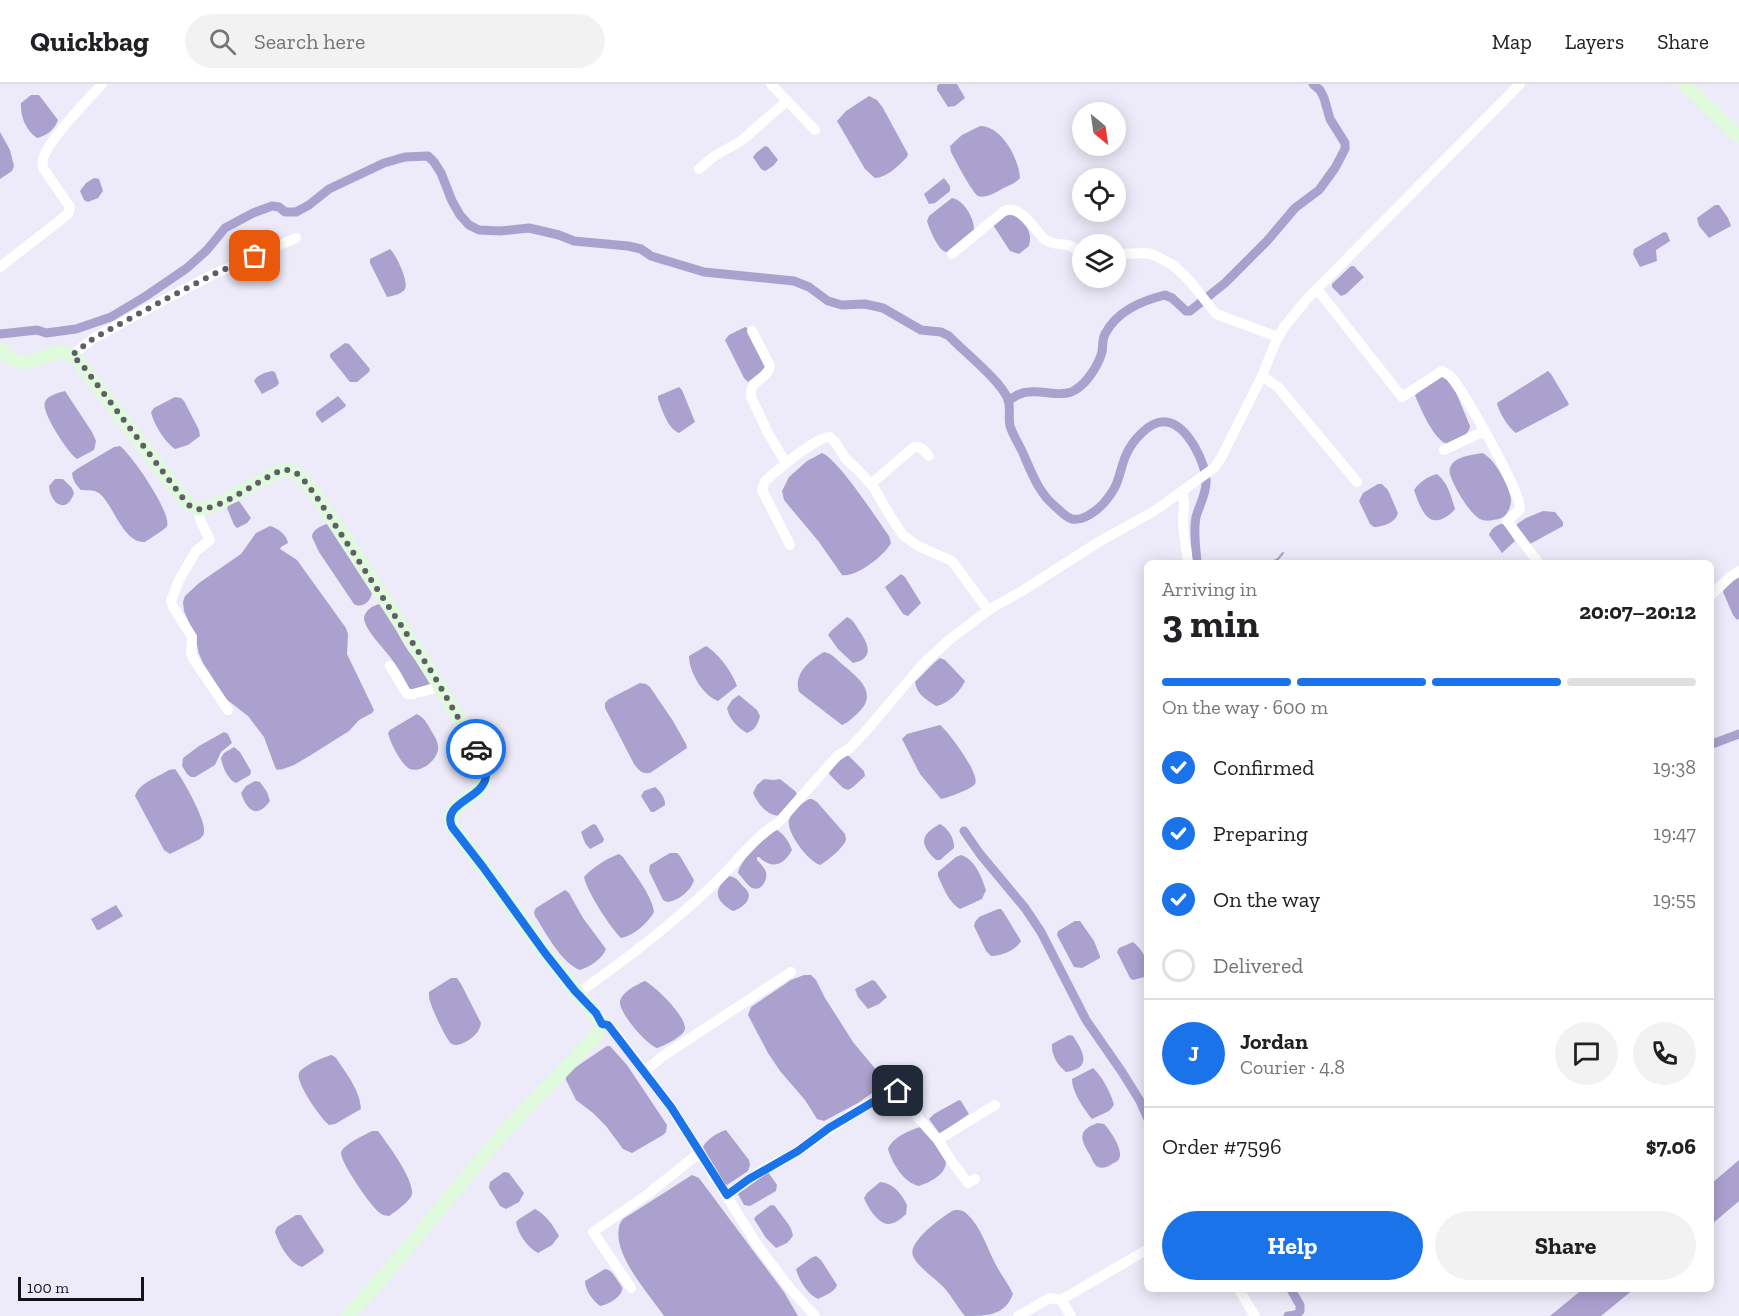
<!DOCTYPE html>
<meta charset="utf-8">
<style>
body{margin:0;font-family:"Zilla Slab",serif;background:#f2f2f2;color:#202124;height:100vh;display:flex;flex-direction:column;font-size:22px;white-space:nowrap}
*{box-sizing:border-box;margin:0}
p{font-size:20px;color:#757577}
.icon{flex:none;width:33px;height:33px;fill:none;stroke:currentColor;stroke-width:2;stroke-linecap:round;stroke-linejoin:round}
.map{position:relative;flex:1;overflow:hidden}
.sheet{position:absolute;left:1144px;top:476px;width:570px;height:732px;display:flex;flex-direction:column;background:#fff;border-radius:9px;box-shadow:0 3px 15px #0003}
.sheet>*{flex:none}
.needle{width:39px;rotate:151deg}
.buttons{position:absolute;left:1072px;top:18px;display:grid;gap:12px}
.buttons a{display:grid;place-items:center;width:54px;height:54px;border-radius:50%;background:#fff;box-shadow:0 3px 15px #0003;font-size:30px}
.scale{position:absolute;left:18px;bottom:15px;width:126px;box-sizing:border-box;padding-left:6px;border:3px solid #151319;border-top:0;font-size:16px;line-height:21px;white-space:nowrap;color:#151319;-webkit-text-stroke:4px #edeaf9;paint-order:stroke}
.pin{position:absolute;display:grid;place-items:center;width:51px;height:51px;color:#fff;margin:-26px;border-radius:12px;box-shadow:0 3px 9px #0006}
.courier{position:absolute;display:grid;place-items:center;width:60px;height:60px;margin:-30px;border:4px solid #1a73e8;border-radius:50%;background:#fff;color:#222;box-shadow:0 2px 8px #0007}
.head em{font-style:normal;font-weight:800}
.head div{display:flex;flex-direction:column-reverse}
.head{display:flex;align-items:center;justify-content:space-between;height:102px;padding:0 18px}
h1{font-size:39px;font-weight:800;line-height:45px}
.bar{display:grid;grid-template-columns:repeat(4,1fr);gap:9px 6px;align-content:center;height:72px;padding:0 18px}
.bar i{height:8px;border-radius:4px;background:#e0e0e0}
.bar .current{background:#1a73e8}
.bar p{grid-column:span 4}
.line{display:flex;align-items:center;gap:15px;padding:0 18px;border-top:2px solid #e0e0e0}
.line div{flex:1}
.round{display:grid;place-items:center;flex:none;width:63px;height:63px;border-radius:32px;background:#f2f2f2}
ol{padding:0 18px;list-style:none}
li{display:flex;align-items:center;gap:18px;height:66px}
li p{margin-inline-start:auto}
li .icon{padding:6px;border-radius:50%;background:#1a73e8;color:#fff;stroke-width:4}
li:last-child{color:#757577}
li i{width:33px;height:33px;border:3px solid #e0e0e0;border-radius:50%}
.cta{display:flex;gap:12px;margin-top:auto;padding:12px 18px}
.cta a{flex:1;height:69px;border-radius:36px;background:#1a73e8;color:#fff;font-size:24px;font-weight:800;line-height:69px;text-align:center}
.cta a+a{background:#f2f2f2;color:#202124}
header{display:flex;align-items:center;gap:36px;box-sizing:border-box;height:84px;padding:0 30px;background:#fff;border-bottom:2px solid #e0e0e0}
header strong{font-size:28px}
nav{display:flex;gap:33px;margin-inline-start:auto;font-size:21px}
.search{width:420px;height:54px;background:#f2f2f2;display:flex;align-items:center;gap:15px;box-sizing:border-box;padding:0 21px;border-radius:33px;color:#757577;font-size:22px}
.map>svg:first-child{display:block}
.water{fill:#aba1cf}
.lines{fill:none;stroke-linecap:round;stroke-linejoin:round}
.stream{stroke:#aba1cf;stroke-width:2}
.canal{stroke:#aba1cf;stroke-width:9}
.street{stroke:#fff;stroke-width:10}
.secondary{stroke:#e0fade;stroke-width:14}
.done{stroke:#615e67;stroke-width:6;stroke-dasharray:0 10.8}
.route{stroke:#1a73e8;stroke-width:8}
</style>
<header>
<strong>Quickbag</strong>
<div class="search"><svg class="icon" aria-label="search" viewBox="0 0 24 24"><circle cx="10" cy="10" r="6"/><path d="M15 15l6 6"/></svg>Search here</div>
<nav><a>Map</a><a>Layers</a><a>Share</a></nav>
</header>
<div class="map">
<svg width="1739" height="1232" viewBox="0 0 1739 1232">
<rect width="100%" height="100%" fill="#edeaf9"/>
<path class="water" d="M939 0H957L965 14 955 22 948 23 937 6V2Z
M31 11H39L58 36C55 45 47 52 37 54 26 46 20 33 21 19Z
M869 12 877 16 883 24 908 70 907 73C898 82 888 93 875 94L865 85 837 37 846 27Z
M980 42C1002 42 1019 75 1020 94 1015 100 1007 102 1000 106 995 109 984 115 978 112 972 108 955 76 951 68L950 62 962 51Z
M0 48 10 66 14 82 12 87 0 95Z
M765 62 768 63 778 76 773 82 765 87 761 85 753 73 756 69Z
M94 94 99 95 103 107 98 114 88 118 84 116 80 107 86 99Z
M944 94 950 102V107L935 119 929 120 924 110Z
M952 114C964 116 975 135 974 147 968 151 954 166 947 168 939 169 929 144 927 137L929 132Z
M1715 121H1719L1728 134 1731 142 1709 154 1699 142 1697 134Z
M1013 130C1025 140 1033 146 1029 162L1019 170 1010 167 993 141 1001 133Z
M1664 148 1667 149 1670 157 1656 166 1657 177 1640 183 1633 170 1634 165Z
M390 165C396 170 409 198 405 205 402 210 393 212 387 213L370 179V175Z
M1351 182H1354L1364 193 1346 210 1341 212 1332 203V200Z
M745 243 747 244 766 284 748 298 744 294 725 256 729 251Z
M345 259 349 260 370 285 369 288 357 298H350L330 273V270Z
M272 287 275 288 279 299 277 302 262 310 254 297C257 291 266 288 272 287Z
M1548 287 1551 290 1569 320 1567 322 1516 349C1508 343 1499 329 1497 319Z
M1445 292 1455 306 1470 342C1469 352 1456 356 1447 360 1434 356 1420 324 1415 311L1436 294Z
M679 303 682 306 695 338 679 349C668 345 662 326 658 315V312Z
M65 307 92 348 96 357 94 366 77 375C69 370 40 327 45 318 48 311 58 309 65 307Z
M338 312 346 321 345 323 322 339 316 331V328Z
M175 313 181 314 184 317 199 346 200 352 188 361 175 365C165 358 154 341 151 328L154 324Z
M120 362C131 370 172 429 167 442 166 445 149 455 145 458 123 459 114 422 100 410 95 405 87 407 81 406 76 401 73 397 72 389L77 385 114 363Z
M822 369C839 376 876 434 889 452L891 459C885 471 856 494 842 491L819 458 784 416 782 407 789 393 807 377Z
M1482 369C1494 373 1512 406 1511 418 1511 419 1509 427 1508 427 1505 434 1500 435 1493 436 1489 437 1484 437 1480 435 1470 430 1454 403 1451 393 1449 389 1449 384 1452 380 1458 372 1472 371 1482 369Z
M1437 390C1448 399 1451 412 1455 425 1452 429 1449 431 1444 434 1426 444 1419 420 1414 406 1419 398 1429 392 1437 390Z
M55 395H63L72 404 74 409C67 431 50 420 49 402Z
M1378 400H1382L1388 406 1398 429C1396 438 1383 443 1374 443L1370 440 1359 417 1363 409Z
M239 417 251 434 247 439 237 444 234 441 227 424 229 421Z
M1543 427 1555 428 1563 438V442L1530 460 1517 443V440L1526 434Z
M327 440 372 509C371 517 362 525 354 520L319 468 312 453C312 446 320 442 327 440Z
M1501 440H1504L1515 457 1502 469 1489 451C1491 445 1495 442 1501 440Z
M270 442C278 444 287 451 288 459L281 463 280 465 297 476 346 544 348 550 347 570 374 626 372 629 359 636 349 647 311 671 294 681 283 685 277 686 275 683 264 653 248 632 226 615 203 579 199 570 195 552 184 527 183 518 185 512 199 499 241 470 256 449Z
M901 490 905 493 921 519 908 532 903 530 885 503Z
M1739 493V535L1737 536 1733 531 1723 508C1724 500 1733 497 1739 493Z
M380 520C392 533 397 550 407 565 415 577 427 586 430 600L410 606C405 596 400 586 393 577 386 566 366 548 364 535 364 527 373 521 380 520Z
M847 533C854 536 856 542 860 548 869 561 874 575 853 579L838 565 828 551 831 547Z
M706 562C719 570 732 588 737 602L718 617C703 612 689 588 689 572Z
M824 568C832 569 837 576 843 581 860 595 879 610 857 630 852 634 848 639 842 641L799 608C793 590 810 576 824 568Z
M940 574 945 576 965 597C960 608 948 620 936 622 926 615 917 611 915 598L935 578Z
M640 599 646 600 650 603 673 637 686 660 687 664 650 689C641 690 639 686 634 680L605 624V619L609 615Z
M739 611 757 626 760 632C758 640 755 646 747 649 738 644 729 635 727 624L732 616Z
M417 630C425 634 428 641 432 648 435 653 439 659 438 666 436 677 421 689 410 685 401 681 390 658 388 649L390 646Z
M940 641C948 647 981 691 975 700 972 705 947 714 941 715L920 690 902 655 907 650Z
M224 648 228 650 232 659 221 668 215 681 195 693H191L187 690 182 682 183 674 199 662Z
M234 663 240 668 251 687 250 691 236 699C228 696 222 682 221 674L224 669Z
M845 672H849L864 687 865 692 853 703 848 706 843 704 829 690 830 685Z
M175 685C183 695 205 735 204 746 204 752 203 751 200 755L170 770 164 766 135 712C139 699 158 693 169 686Z
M764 695 773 696 780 695 795 707 797 710 781 732C767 732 758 720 753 709L757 701Z
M255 697 260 698 267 708 270 717C257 735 247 727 241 709L246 702Z
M655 703C660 707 666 715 665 721L654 728H651L641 712 644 707Z
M809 715H812L817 718 845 750C845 752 846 754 846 755 846 762 826 778 820 781 808 777 786 748 789 736 792 726 801 720 809 715Z
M593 740 596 741 604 755 603 758 590 765 585 759 581 748Z
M940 740C948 744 955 755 954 764L940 776H936C919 760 920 751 940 740Z
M777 746C784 750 789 758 792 766 784 781 772 786 759 773H757V776C760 779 764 783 766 788 768 796 761 808 752 804 747 801 742 793 738 789 740 775 765 753 777 746Z
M670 769H677L680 772 694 796C691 807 678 817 667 818L663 816 649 787 650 781Z
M619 770 623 773C633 788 652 811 654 828 648 839 633 852 621 854 610 843 587 808 584 793 593 783 606 775 619 770Z
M961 771C975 775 982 794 986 806L982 815 960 825C949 819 943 803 938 792V788L956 773Z
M729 792C735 793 737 795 741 800 743 803 747 805 748 808 752 817 740 825 733 827 714 816 713 806 729 792Z
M565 806 569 809 583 834 606 865C603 874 590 883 580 886 561 879 546 849 535 832L534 828 536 824Z
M116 821 123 832 99 846H97L91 835Z
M998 825H1001L1004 829 1021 857C1016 866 1002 872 991 872L986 867 974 842 975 838 979 833Z
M1075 837H1080L1094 857 1100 872V874L1082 884 1074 883 1057 851 1058 847Z
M1133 858C1145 868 1148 877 1148 892L1133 896 1130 894 1117 868 1119 864Z
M804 891H811L816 896 825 914 853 958 878 988 880 994 878 1001 872 1009 858 1019 824 1037 817 1035 805 1016 780 987 768 969 748 931 751 923 791 896Z
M451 894H457L461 900 481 939C480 946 476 951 470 955 466 958 458 963 452 960 447 958 432 925 430 917 429 916 429 910 429 908Z
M872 896 875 897 887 913 879 920 868 925 858 913 855 905Z
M645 897C656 903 686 932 685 945 684 952 664 962 657 964 647 961 619 929 620 918 621 908 638 900 645 897Z
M1069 951 1073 952C1083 967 1093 984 1066 988 1058 982 1051 971 1052 960Z
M607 962H610L627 981 667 1041 666 1048 663 1051 632 1069 623 1065 606 1042 593 1029 576 1016 566 996V993L570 987Z
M332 971 336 974C346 989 360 1006 361 1025L335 1040 329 1041C321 1035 295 998 299 989 302 982 326 972 332 971Z
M1093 984C1102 992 1111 1009 1114 1021L1109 1027 1092 1035C1084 1025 1072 1008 1072 995Z
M959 1016 961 1017 969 1030 940 1050 929 1035 934 1030Z
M1098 1039 1104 1040C1110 1046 1124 1066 1119 1075 1118 1077 1114 1079 1112 1080 1107 1083 1103 1085 1098 1083 1094 1081 1092 1075 1090 1071 1080 1055 1077 1046 1098 1039Z
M921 1043 927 1047 946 1077C946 1091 930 1098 919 1102 904 1099 892 1079 888 1065 892 1054 909 1046 921 1043Z
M726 1046 749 1076 750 1081 748 1087 727 1101 725 1100 703 1063C707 1055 718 1048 726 1046Z
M372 1047H378L381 1051C389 1062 418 1101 411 1113 406 1120 396 1127 389 1132 384 1131 384 1132 380 1129 371 1123 341 1079 341 1069 342 1061 365 1051 372 1047Z
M1739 1076V1117L1712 1140V1099Z
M504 1088 509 1089 524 1109 519 1118 506 1125 500 1122 489 1104 490 1098Z
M768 1088 777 1101 776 1107 750 1122 744 1121 738 1110 739 1108Z
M692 1091 699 1094 784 1208 798 1232H664C649 1210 613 1171 619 1144 619 1140 621 1138 623 1135Z
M880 1098C893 1099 902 1110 907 1121L906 1130C902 1134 895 1140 888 1140 878 1140 867 1122 864 1114L867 1109Z
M771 1121 775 1122C781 1132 792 1141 793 1152L787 1159 776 1164 766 1154 754 1135 756 1132Z
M535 1125C544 1129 554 1142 559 1152L552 1161 538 1169C527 1163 518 1150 516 1138L519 1135Z
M954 1126C960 1126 963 1126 967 1130 981 1143 987 1164 996 1181 1001 1191 1008 1199 1013 1210 1005 1232 986 1232 965 1232 956 1222 950 1208 939 1199 931 1191 918 1183 913 1172 907 1158 943 1132 954 1126Z
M296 1131H301L324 1166 323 1169 302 1183C289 1179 279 1160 275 1148L277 1143Z
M816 1172 821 1176 837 1201C835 1208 824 1212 818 1215 807 1210 799 1196 796 1185L811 1174Z
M605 1185C611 1186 612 1189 616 1194 617 1196 621 1201 622 1203 624 1212 608 1221 600 1222 593 1217 585 1206 585 1197Z
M1584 1204H1634V1205L1601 1232H1550Z"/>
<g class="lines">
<path class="stream" d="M1272 478 1278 475 1283 469"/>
<path class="canal" d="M0 250 37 246 46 249 76 245 111 233 146 212 187 184 207 166 225 144 253 129 272 122 279 123 285 128H296L309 121 329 105 384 79 405 73 428 72 434 78 441 89 452 117 460 131 469 141 479 146 500 147 529 144 559 151 574 157 628 162 641 165 651 172 704 188 794 197 809 203 828 217 842 221 865 220 883 224 921 246 941 248 949 252C965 269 999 295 1008 315 1011 323 1008 334 1010 342 1013 351 1018 359 1022 367 1032 389 1038 409 1057 424 1061 428 1066 433 1072 435 1078 436 1084 434 1089 431 1100 425 1108 415 1114 405 1120 394 1121 382 1126 371 1132 357 1150 336 1166 338 1187 340 1207 380 1206 399 1206 410 1199 422 1196 433 1193 448 1196 464 1197 478
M1008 317C1015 312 1021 308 1029 308 1044 306 1063 314 1075 306 1087 299 1098 282 1102 268 1103 262 1102 256 1105 250 1117 227 1141 217 1165 211L1172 214 1186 227H1190L1225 199 1267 157 1295 124 1319 106 1335 84 1345 65V59L1330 35 1324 14 1320 6 1313 0
M1712 660 1739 650
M964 747 980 770 1025 824 1041 848 1086 936 1122 988 1140 1017 1148 1035
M1288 1232 1296 1231 1300 1227V1221L1290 1204"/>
<path class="street" d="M771 0 815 46
M699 85 713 73 741 57 787 17
M952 170 1004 127C1021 120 1034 145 1044 155 1053 162 1062 159 1071 162 1075 164 1079 168 1083 170
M1116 170 1148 169 1156 172 1173 181 1189 196 1216 230 1278 253
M0 183 68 130 70 123 43 84C43 81 42 78 43 75 48 56 88 16 102 0
M1317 205 1402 313 1442 287C1446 289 1447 290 1450 292 1464 307 1521 408 1520 425L1507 437 1538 478
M752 247 770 282C768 296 748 296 751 313L768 349 786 379
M72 271 94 254 164 216 214 190 296 154
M1262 292 1278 303 1357 398
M1444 366 1484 347
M871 400 914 363C921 362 925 367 929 372
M1182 407 1184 418 1183 442 1188 478
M198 425 200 436 210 456 196 467 179 496 171 517 173 523 192 553 191 569 194 576 228 626
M790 461 762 406 765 397C777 387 816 352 830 353L835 358 846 375 859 387 874 404 892 435 903 451 918 462 952 477 988 526
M1712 510 1730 493 1739 487
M390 582 407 610H413L440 603
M578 909C627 875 675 838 718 796 738 777 754 753 778 739L837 672 850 664 865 648 922 581 949 556 990 525 1022 507 1097 459 1156 426 1214 384 1221 374 1262 292 1276 257 1284 243 1306 216 1520 0
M602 940 608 941 617 951 671 1023 756 1159 788 1202 815 1232
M645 987 663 972 791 888
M938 1056 995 1021
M727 1111C740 1103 752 1093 765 1085 776 1079 787 1074 798 1067 815 1056 885 1003 901 1009L920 1036 938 1056 950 1075 968 1099 975 1095
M631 1204 593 1148 648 1110 699 1069
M1238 1204 1255 1232
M1061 1216 1071 1232
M1018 1232 1050 1214 1061 1216 1148 1165"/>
<path class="secondary" d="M1684 0 1739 53
M0 265C30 299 48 255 75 273L182 413C193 427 198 427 215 421L280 387C289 385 295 387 301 393 310 401 316 412 323 422 338 443 352 465 366 487 396 533 426 578 453 625 464 644 479 665 485 686 492 713 441 716 452 743L483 783 545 869 600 937 601 944 595 953 504 1048 385 1191 348 1232"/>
</g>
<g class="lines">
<path class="done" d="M255 172 214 190 164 216 94 254 72 271 83 282 182 413C186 418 190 424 197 425 217 428 260 395 280 387L287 386 295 388 303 395 316 412 433 590 476 665"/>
<path class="route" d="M476 665C480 673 486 683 486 692 484 715 441 718 452 743L483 783 545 869 575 907 596 929 602 940 608 941 671 1023 727 1111 749 1095 798 1067 829 1044 873 1018 890 1009 898 1007"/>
</g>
</svg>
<div class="buttons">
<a><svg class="needle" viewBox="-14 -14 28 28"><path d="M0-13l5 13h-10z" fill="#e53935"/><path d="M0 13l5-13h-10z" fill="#757577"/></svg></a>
<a><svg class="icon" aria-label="locate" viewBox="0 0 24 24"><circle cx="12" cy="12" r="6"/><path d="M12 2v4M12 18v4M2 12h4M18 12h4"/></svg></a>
<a><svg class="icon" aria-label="layers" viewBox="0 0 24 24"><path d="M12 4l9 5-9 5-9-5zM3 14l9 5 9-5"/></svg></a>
</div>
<div class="scale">100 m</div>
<div class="pin" style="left:255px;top:172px;background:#ea580c"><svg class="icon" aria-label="bag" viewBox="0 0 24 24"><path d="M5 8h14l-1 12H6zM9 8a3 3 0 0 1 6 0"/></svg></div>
<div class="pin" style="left:898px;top:1007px;background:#1f2937"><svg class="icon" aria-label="home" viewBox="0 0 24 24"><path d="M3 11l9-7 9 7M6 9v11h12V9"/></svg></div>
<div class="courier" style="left:476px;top:665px"><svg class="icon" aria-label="car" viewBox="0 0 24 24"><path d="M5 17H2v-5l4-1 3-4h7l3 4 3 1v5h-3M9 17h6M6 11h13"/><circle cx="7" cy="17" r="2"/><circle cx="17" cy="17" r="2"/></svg></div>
<section class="sheet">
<div class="head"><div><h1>3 min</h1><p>Arriving in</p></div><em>20:07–20:12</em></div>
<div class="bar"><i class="current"></i><i class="current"></i><i class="current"></i><i></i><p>On the way · 600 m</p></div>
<ol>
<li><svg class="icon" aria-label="check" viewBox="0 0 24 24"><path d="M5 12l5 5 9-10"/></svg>Confirmed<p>19:38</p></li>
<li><svg class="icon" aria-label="check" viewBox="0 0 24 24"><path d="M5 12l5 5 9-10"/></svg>Preparing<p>19:47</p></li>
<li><svg class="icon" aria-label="check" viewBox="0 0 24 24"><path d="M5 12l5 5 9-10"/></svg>On the way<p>19:55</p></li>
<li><i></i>Delivered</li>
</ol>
<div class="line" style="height:108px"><b class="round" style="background:#1a73e8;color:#fff">J</b><div><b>Jordan</b><p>Courier · 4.8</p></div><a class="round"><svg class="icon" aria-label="chat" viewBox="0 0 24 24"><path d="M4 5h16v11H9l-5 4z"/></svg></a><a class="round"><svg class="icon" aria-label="phone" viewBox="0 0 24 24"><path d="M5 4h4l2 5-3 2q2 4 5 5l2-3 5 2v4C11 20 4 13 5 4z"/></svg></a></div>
<div class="line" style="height:78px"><div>Order #7596</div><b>$7.06</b></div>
<div class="cta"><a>Help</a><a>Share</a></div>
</section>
</div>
